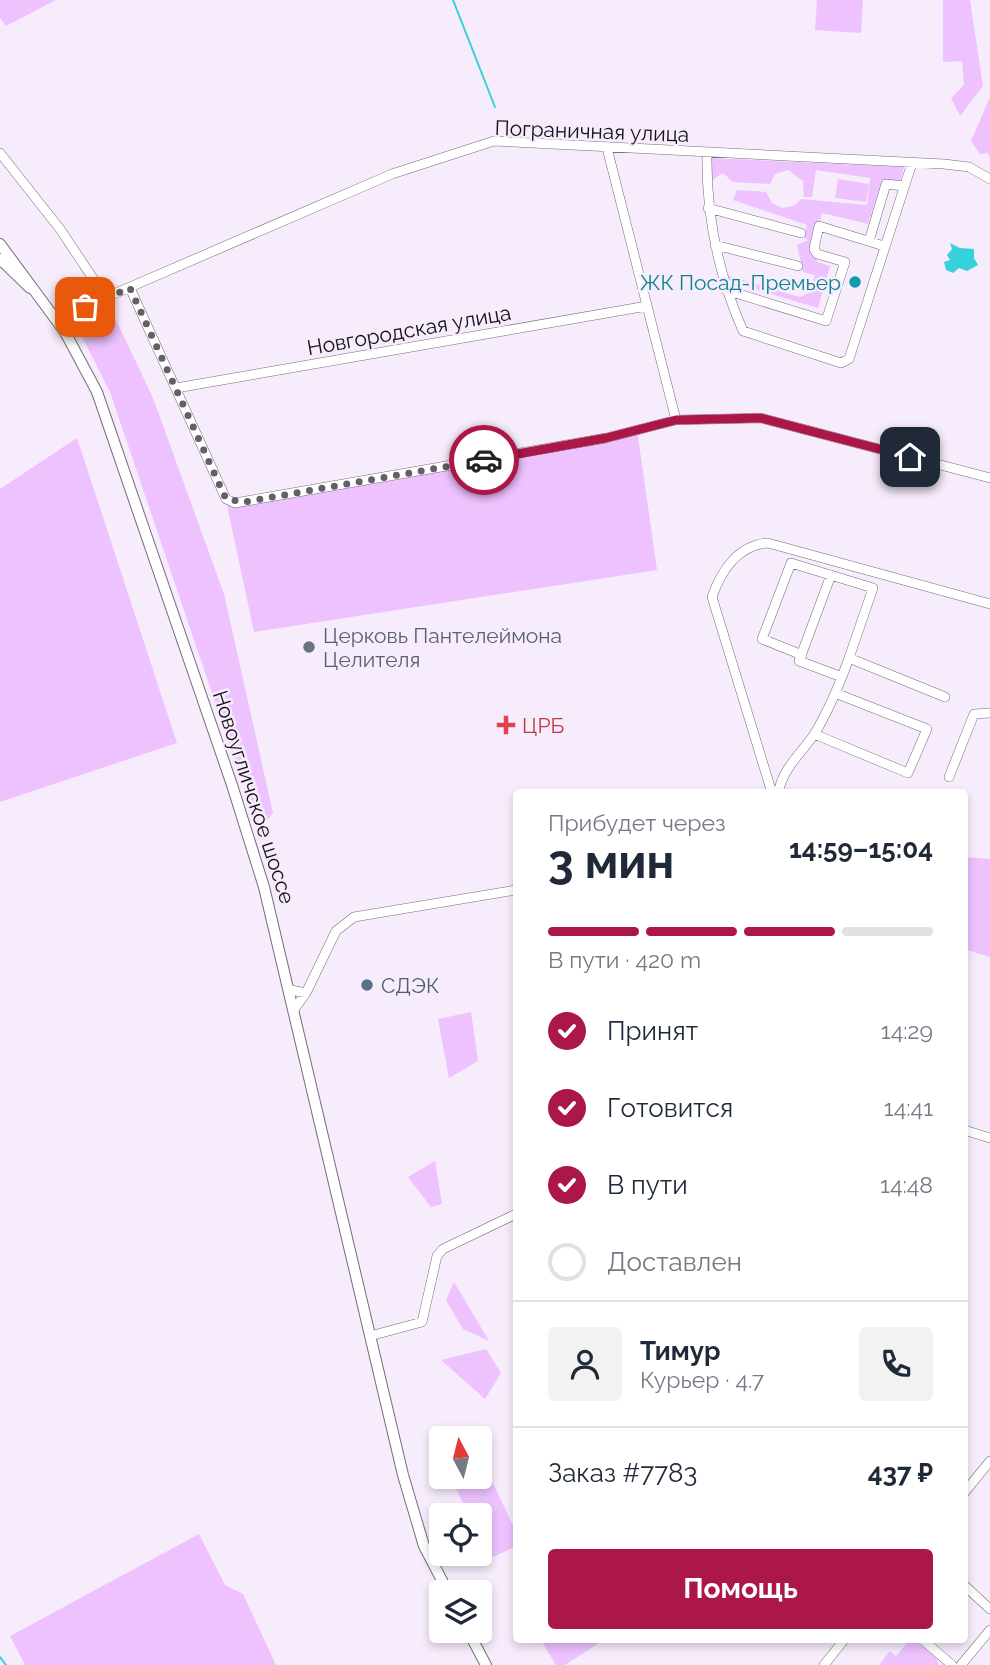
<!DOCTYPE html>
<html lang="ru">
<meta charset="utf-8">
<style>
body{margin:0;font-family:Raleway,sans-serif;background:#f2f2f3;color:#1f2937;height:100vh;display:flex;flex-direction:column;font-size:26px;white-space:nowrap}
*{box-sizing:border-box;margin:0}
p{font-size:23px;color:#747a83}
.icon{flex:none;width:38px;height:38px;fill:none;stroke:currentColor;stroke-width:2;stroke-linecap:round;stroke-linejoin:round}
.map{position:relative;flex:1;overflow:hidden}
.panel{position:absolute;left:513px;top:789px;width:455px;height:854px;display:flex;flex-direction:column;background:#fff;border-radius:7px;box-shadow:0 4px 10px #0003}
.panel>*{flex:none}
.needle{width:46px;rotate:353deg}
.tools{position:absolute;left:429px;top:1426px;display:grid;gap:14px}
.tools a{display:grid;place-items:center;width:63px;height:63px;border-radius:7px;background:#fff;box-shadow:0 4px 10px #0003;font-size:35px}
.pin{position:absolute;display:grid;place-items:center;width:60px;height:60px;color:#fff;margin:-30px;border-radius:14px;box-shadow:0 4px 10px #0006}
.courier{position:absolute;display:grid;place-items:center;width:70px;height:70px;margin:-35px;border:5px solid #ab1746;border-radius:50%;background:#fff;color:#222;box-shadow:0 2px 9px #0007}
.overview em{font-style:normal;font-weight:700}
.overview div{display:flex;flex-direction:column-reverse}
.overview{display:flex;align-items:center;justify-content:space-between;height:119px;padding:0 35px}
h1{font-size:46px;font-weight:700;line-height:52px}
.bar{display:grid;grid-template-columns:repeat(4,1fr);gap:10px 7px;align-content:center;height:84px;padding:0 35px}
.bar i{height:9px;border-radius:5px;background:#e0e1e3}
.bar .current{background:#ab1746}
.bar p{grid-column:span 4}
.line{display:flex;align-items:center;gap:18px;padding:0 35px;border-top:2px solid #e0e1e3}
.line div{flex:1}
.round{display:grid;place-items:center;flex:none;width:74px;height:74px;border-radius:7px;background:#f2f2f3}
ol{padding:0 35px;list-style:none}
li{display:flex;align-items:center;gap:21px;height:77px}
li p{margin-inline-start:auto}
li .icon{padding:7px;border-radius:50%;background:#ab1746;color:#fff;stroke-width:4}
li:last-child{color:#747a83}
li i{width:38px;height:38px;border:4px solid #e0e1e3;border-radius:50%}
.action{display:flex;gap:14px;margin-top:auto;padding:14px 35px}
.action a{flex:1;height:80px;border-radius:7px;background:#ab1746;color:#fff;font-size:28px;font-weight:700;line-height:80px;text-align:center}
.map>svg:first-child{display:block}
.green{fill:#edc2ff}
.water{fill:#36d1db}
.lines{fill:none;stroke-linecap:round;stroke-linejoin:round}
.stream{stroke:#36d1db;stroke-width:2}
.minor-casing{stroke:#756c7a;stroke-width:10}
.major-casing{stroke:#756c7a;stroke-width:12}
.minor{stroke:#fff;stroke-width:9}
.major{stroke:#fff;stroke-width:10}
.done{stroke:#645e66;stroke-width:7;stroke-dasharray:0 12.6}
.route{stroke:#ab1746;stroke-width:9}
.culture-dot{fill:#0f9aa8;stroke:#f7ecfb;stroke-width:2.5}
.worship-dot{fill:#6b7280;stroke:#f7ecfb;stroke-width:2.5}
.health-dot{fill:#e0444e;stroke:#f7ecfb;stroke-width:2.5}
.service-dot{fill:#5c6f8a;stroke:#f7ecfb;stroke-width:2.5}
.labels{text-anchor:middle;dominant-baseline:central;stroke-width:5;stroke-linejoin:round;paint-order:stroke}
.street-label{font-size:21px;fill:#151116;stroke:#f7ecfb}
.culture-label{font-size:21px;fill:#0d838f;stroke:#f7ecfb;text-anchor:end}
.worship-label{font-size:21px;fill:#5b616d;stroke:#f7ecfb;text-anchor:start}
.health-label{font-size:21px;fill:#be3a42;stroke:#f7ecfb;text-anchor:start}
.service-label{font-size:21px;fill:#4e5e75;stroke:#f7ecfb;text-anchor:start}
</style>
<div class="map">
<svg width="990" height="1665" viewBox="0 0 990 1665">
<rect width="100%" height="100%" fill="#f7ecfb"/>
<path class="green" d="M0 0H56L6 26 0 18Z
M817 0H863L861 33 815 30Z
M943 0H970L983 86 960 116 951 98 964 85 962 61 943 62Z
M990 97V157L987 153 980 154 971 141Z
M711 158 904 167 900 182 882 180 868 224 822 213 815 242 817 262 830 266 818 308 728 281 726 275 800 297 809 293 815 275 803 272 797 245 808 240 804 238 807 225 733 200 737 190 766 192 772 203 782 208 794 206 801 199 867 205 870 178 816 170 812 197H804L803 181 788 170 775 174 770 184 733 182 723 173 712 180Z
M838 179 869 184 866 202 835 198Z
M107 301 153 398 224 594 273 813 265 823 250 799 231 749 110 392 72 317Z
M637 430 657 570 254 632 227 505Z
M77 438 177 743 0 802V489Z
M964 857 990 859V957L964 949Z
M471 1012 478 1061 449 1078 438 1019Z
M435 1161 442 1204 431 1207 408 1177Z
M454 1282 489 1341 463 1329 446 1300Z
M486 1349 501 1373 485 1399 441 1360Z
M480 1456 516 1532V1546L491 1558 480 1535V1516L469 1515 450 1477H480Z
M199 1534 225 1585 243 1594 276 1665H25L10 1636Z
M541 1640H601L602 1641 565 1665H556Z
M904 1640H915L937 1659 939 1665H879L890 1651 896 1656 907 1643Z"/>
<path class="water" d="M950 243 960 248 974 249V258L978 265 967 271 959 268 953 273 946 270 944 262 950 260 947 255 952 249Z"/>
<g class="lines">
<path class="stream" d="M453 0 495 107
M0 1657 6 1665"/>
<defs>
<path id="minor" d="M607 148 676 420
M0 153 60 229 106 298
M707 153C706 216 718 274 743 331L841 363 849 359 912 163
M708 208 801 233
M869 241 886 184 904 186
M715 245 798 266
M130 288 226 499 235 503 606 438 676 420 761 418 990 478
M726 290 826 321 845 262 817 254 814 249 819 226 884 246
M56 319 392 174 494 141 944 164 969 167 990 179
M176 388 647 306
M831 575 799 661 842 677
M802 655 762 639 791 563 873 588 849 658
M814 734 908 773 927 729 835 693
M949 777 974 714 990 713
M772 793 712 597C721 571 738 545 768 543L990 604
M778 793C784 766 801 754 815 733 829 710 840 683 849 658L945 697
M291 990 306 993 336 931 354 917 516 890
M295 1008 306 993
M964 1130 990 1138
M370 1336 422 1322 437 1256 443 1249 516 1214
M964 1493 990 1461
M964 1585 990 1609
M923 1640 952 1665
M824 1665 844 1640
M961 1665 990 1630"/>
<path id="major" d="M0 244 65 332 97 392 232 785 264 887 403 1475 424 1546 448 1592
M0 259 30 288
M468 1631 486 1665"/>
</defs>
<use href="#minor" class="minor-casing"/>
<use href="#major" class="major-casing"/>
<use href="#minor" class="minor"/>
<use href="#major" class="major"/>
</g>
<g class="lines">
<path class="done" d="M85 307 130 288 226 499 244 502 484 460"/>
<path class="route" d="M484 460 606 438 676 420 761 418 910 457"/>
</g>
<circle class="culture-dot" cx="855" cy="282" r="7"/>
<circle class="worship-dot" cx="309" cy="647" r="7"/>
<path class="health-dot" d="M502.5 714.5h7v7h7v7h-7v7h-7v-7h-7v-7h7z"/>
<circle class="service-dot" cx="367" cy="985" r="7"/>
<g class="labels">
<g class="street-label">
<text transform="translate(592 131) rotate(2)">Пограничная улица</text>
<text transform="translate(409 330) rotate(-10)">Новгородская улица</text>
<text transform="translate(254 797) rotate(72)">Новоугличское шоссе</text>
</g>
<g class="culture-label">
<text x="841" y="282">ЖК Посад-Премьер</text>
</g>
<g class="worship-label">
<text x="323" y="635">Церковь Пантелеймона<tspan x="323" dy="24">Целителя</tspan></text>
</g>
<g class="health-label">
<text x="522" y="725">ЦРБ</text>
</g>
<g class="service-label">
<text x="381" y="985">СДЭК</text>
</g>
</g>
</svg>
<div class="tools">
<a><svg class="needle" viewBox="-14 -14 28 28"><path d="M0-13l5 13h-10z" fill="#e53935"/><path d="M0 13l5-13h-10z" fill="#747a83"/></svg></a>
<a><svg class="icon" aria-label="locate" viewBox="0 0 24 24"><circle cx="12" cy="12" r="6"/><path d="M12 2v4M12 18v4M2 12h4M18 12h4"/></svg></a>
<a><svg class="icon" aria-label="layers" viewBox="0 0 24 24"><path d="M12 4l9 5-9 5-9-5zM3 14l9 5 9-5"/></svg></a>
</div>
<div class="pin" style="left:85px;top:307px;background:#ea580c"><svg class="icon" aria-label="bag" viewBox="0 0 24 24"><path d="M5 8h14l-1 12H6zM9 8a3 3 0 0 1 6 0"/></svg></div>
<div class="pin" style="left:910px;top:457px;background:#1f2937"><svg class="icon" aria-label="home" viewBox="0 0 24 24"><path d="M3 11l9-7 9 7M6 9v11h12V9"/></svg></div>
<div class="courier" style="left:484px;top:460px"><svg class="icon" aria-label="car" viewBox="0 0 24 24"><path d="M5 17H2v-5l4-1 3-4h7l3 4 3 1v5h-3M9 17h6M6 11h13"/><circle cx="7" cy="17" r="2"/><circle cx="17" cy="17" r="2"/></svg></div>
<section class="panel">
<div class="overview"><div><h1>3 мин</h1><p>Прибудет через</p></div><em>14:59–15:04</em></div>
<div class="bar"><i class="current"></i><i class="current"></i><i class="current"></i><i></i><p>В пути · 420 m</p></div>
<ol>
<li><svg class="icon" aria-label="check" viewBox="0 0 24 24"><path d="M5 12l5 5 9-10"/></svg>Принят<p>14:29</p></li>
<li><svg class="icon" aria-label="check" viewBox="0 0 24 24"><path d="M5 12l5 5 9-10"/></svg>Готовится<p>14:41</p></li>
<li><svg class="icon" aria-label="check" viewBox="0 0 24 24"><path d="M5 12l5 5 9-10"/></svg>В пути<p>14:48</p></li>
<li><i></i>Доставлен</li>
</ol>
<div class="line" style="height:126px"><a class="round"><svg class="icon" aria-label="person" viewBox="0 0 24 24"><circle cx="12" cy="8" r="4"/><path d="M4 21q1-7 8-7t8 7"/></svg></a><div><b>Тимур</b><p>Курьер · 4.7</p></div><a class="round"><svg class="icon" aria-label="phone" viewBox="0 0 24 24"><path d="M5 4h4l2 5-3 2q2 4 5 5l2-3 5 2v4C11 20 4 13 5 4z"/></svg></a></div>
<div class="line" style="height:91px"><div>Заказ #7783</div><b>437 ₽</b></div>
<div class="action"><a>Помощь</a></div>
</section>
</div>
